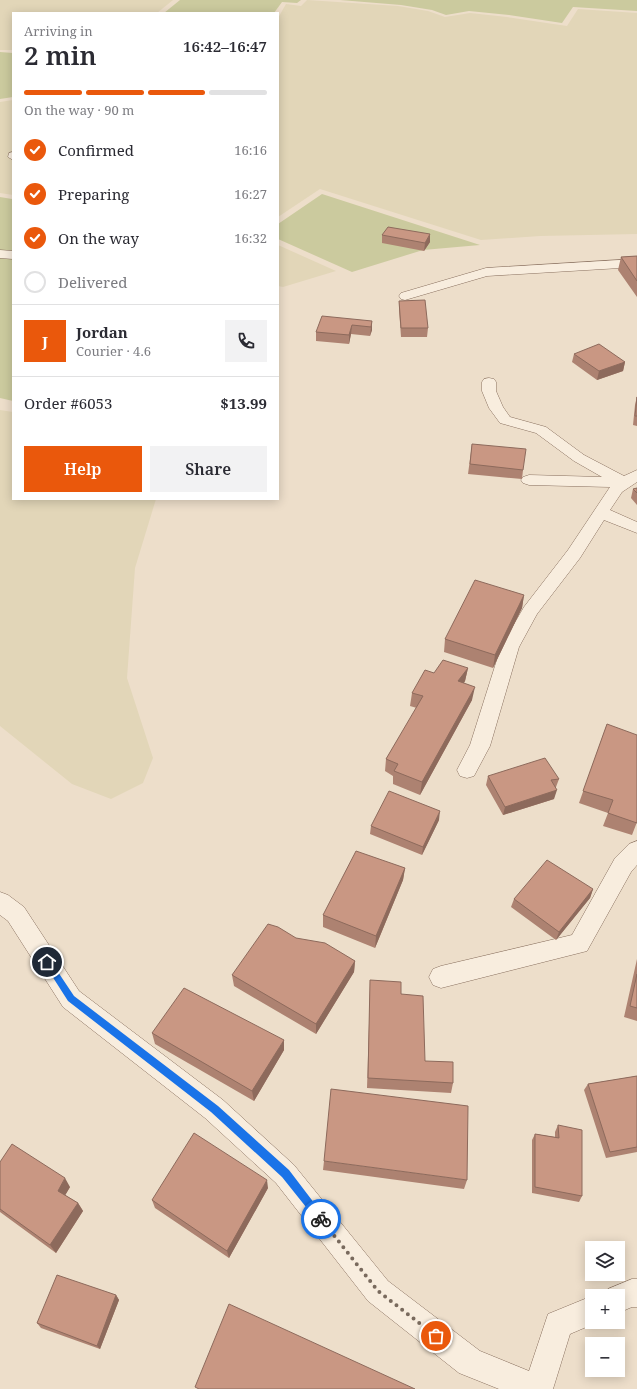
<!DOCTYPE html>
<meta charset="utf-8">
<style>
body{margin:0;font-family:"Noto Serif",serif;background:#f2f2f3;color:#2b2b33;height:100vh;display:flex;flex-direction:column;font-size:15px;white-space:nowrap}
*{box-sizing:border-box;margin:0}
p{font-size:13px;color:#7c7c81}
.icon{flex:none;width:22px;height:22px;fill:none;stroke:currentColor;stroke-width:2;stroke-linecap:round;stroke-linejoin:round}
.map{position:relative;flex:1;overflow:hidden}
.drawer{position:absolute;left:12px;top:12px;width:267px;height:488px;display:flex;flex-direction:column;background:#fff;border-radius:0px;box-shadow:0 2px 10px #0003}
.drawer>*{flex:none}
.tools{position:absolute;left:585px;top:1241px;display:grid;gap:8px}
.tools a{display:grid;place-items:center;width:40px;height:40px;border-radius:0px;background:#fff;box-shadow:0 2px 10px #0003;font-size:20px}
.pin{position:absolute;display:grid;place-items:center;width:34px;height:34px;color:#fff;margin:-17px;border:2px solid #fff;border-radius:50%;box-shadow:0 1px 4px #0007}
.courier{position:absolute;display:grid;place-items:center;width:40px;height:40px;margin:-20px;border:3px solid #1a73e8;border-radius:50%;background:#fff;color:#222;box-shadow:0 1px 5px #0007}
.overview em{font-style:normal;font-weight:600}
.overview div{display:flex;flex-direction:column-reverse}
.overview{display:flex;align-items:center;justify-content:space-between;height:68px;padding:0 12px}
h1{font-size:26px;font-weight:600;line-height:30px}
.bar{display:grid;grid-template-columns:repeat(4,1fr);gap:6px 4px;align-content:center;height:48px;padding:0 12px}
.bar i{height:5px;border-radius:3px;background:#e1e1e2}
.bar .current{background:#ea580c}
.bar p{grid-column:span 4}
.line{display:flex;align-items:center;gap:10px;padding:0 12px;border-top:1px solid #e1e1e2}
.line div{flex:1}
.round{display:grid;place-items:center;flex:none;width:42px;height:42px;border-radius:0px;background:#f2f2f3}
ol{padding:0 12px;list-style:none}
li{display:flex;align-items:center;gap:12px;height:44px}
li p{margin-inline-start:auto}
li .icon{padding:4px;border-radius:50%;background:#ea580c;color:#fff;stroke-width:4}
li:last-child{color:#7c7c81}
li i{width:22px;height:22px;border:2px solid #e1e1e2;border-radius:50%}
.action{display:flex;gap:8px;margin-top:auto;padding:8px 12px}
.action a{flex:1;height:46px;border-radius:0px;background:#ea580c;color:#fff;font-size:16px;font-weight:600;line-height:46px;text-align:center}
.action a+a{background:#f2f2f3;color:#2b2b33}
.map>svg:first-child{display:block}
.farmland{fill:#e2d6b8}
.green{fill:#cbca9e}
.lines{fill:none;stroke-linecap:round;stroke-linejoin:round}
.minor-casing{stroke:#89705f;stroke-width:1}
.minor{fill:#f8edde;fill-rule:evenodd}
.wall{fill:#ad8271}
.shaded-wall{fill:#8d6a5c}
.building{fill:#c99783;stroke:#8d6a5c}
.route{fill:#1a73e8}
.done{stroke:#796a5d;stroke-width:4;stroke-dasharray:0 7.2}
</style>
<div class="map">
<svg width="637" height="1389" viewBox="0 0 637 1389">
<rect width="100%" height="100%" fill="#eddeca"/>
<path class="farmland" d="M0 0H173L157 13H13V50H0Z
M307 0 398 6 428 11 445 17 470 13 507 17 567 26 578 9 637 13V234L540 236 481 240 320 189 278 217V18L286 4 301 6Z
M13 100V195L0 193V102Z
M278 245 336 271 283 287 278 286Z
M0 410 13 412V499H156L135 568 127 678 153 758 143 783 111 799 72 784 0 726Z"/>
<path class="green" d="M180 0H301L297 3 282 2 274 13H164Z
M340 0H637V11L573 7 562 23 509 15 469 11 446 15 432 10 401 5Z
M0 52 13 53V97L0 99Z
M322 194 480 245 423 250 352 272 278 239V224Z
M0 197 12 199 13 201V401L0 398Z"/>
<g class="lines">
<defs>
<path id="minor" d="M13 152V160L8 157 9 153Z
M0 250 13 251V259L0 258Z
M637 259V267L487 276 405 300 401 299 399 296 401 293 486 268Z
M489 378 494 379 496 382V391L503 407 510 417 546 427 584 455 624 476 637 470V482L622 492 610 510 637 522V533L604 520 580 558 537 614 519 647 490 746 474 776 467 778 460 776 457 770 470 745 501 647 524 607 568 550 610 487 529 485 523 483 521 480 523 477 529 475 602 477 574 461 536 433 500 423 489 408 482 391V382L484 379Z
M637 841V865L631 872 587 951 441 988 433 985 429 977 433 969 441 966 572 935 615 858 629 844Z
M0 892 8 895 24 907 79 991 223 1100 294 1165 388 1281 480 1351 529 1371 548 1314 592 1296H593L592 1322H598L570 1334 553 1389H499L459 1373 368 1301 276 1183 205 1118 63 1007 8 921 0 915Z
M632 1279H637V1307H632L618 1313V1296H605L608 1289Z"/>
</defs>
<use href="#minor" class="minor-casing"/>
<use href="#minor" class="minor"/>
</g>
<path class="wall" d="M382 235 430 242 424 251 382 243Z
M637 256V297L618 270 621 257Z
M399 301 428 328 427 337H401L399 309Z
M372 321V330L370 336 351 334 349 344 316 341V332Z
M574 354 625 362 623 371 597 380 572 362Z
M637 396V426L633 425 635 405Z
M472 444 523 470 522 479 468 474Z
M637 488V505L631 498 633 489Z
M524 595 522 608 493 668 444 652 445 639Z
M468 668 465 681 464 683 472 700 420 795 393 784V776L385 771 386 759 417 708 410 706 412 693 434 673Z
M607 724 637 822 632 835 603 826 608 813 579 803Z
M488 776 559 779 556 787 555 788 554 799 503 815 486 785Z
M439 820 422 855 370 834 371 826Z
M405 868 403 880 375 948 323 927V915Z
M593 889 590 898 556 940 511 907 514 899Z
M296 938 355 961 354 972 316 1034 234 986 232 975Z
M637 959V1021L624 1017Z
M370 980 401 994 425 1061 453 1083 451 1093 367 1088 370 991Z
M152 1033 284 1050 254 1101 155 1044Z
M637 1076V1152L606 1158 584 1090 588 1084Z
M558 1125 582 1196 579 1202 532 1193V1140L535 1134 555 1137V1132Z
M324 1161 467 1180 464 1189 323 1170Z
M0 1162 70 1187 65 1195 78 1203 83 1211 56 1253 0 1212Z
M268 1188 229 1258 155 1208 152 1200Z
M116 1295 119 1300 100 1349 41 1328 37 1323Z"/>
<path class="shaded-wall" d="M430 234V242L424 251 425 243Z
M372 321V330L370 336 371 327Z
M352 325 351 334 349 344V335Z
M625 362 623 371 597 380 599 371Z
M524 595 522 608 493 668 495 655Z
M468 668 465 681 456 694 458 681Z
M475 687 472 700 420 795 422 782Z
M557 790 554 799 503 815 505 807Z
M440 811 439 820 422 855 423 847Z
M405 868 403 880 375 948 376 936Z
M593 889 590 898 556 940 559 932Z
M355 961 354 972 316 1034V1024Z
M284 1040V1050L254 1101 252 1091Z
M65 1178 70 1187 63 1199 58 1191Z
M267 1180 268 1188 229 1258 227 1251Z
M78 1203 83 1211 56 1253 50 1245Z
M116 1295 119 1300 100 1349 97 1346Z"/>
<path class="building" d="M388 227 430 234 425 243 382 235Z
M637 256V281L621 257Z
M425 300 428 328H401L399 301Z
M322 316 372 321 371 327 352 325 349 335 316 332Z
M599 344 625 362 599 371 574 354Z
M637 397V416H635Z
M472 444 526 449 523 470 470 464Z
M637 488V493L633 489Z
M475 580 524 595 495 655 445 639Z
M443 660 468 668 458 681 475 687 422 782 394 771 398 764 386 759 423 696 412 693 425 670 434 673Z
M607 724 637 735V823L608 813 613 800 583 791Z
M545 758 559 779 551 780 557 790 505 807 488 776Z
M389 791 440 811 423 847 371 826Z
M356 851 405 868 376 936 323 915Z
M547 860 593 889 559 932 514 899Z
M268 924 278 927 296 938 325 943 355 961 316 1024 232 975Z
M637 974V1008L630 1006Z
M370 980 401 982V994L423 996 425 1061 453 1062V1083L368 1078Z
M184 988 284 1040 252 1091 152 1033Z
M637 1076V1147L610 1152 588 1084Z
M331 1089 468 1106 467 1180 324 1161Z
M558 1125 582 1130V1196L535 1187V1134L559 1138Z
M194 1133 267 1180 227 1251 152 1200Z
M12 1144 65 1178 58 1191 78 1203 50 1245 0 1209V1162Z
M57 1275 116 1295 97 1346 37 1323Z
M229 1304 415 1389H199L195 1387Z"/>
<path class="route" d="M47 959 50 960 74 996 218 1106 289 1170 324 1216 326 1219 324 1222 321 1224 318 1222 282 1177 211 1112 68 1001 45 965 43 962Z"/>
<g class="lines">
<path class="done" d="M321 1219 378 1291 436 1336"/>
</g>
</svg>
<div class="tools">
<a><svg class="icon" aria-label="layers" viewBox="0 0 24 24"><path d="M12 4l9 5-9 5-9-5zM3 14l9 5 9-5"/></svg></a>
<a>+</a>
<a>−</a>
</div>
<div class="pin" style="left:436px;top:1336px;background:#ea580c"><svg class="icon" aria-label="bag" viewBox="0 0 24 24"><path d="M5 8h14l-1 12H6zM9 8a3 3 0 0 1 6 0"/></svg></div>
<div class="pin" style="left:47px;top:962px;background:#1f2937"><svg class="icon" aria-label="home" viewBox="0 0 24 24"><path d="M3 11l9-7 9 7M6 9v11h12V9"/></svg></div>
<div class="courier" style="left:321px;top:1219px"><svg class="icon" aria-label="bike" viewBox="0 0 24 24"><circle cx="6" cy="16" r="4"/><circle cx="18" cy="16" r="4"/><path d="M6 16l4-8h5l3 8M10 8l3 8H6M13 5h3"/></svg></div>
<section class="drawer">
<div class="overview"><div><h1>2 min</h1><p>Arriving in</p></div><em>16:42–16:47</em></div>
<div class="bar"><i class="current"></i><i class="current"></i><i class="current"></i><i></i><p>On the way · 90 m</p></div>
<ol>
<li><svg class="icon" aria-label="check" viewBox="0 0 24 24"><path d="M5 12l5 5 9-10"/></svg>Confirmed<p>16:16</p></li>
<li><svg class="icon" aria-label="check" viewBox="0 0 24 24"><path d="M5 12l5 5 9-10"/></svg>Preparing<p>16:27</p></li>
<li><svg class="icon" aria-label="check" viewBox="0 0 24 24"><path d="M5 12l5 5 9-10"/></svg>On the way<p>16:32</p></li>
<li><i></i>Delivered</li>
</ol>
<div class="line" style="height:72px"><b class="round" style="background:#ea580c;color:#fff">J</b><div><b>Jordan</b><p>Courier · 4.6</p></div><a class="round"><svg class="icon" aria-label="phone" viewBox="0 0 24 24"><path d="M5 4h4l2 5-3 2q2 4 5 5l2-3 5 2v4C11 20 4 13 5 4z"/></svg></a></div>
<div class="line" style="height:52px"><div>Order #6053</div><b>$13.99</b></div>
<div class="action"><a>Help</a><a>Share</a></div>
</section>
</div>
